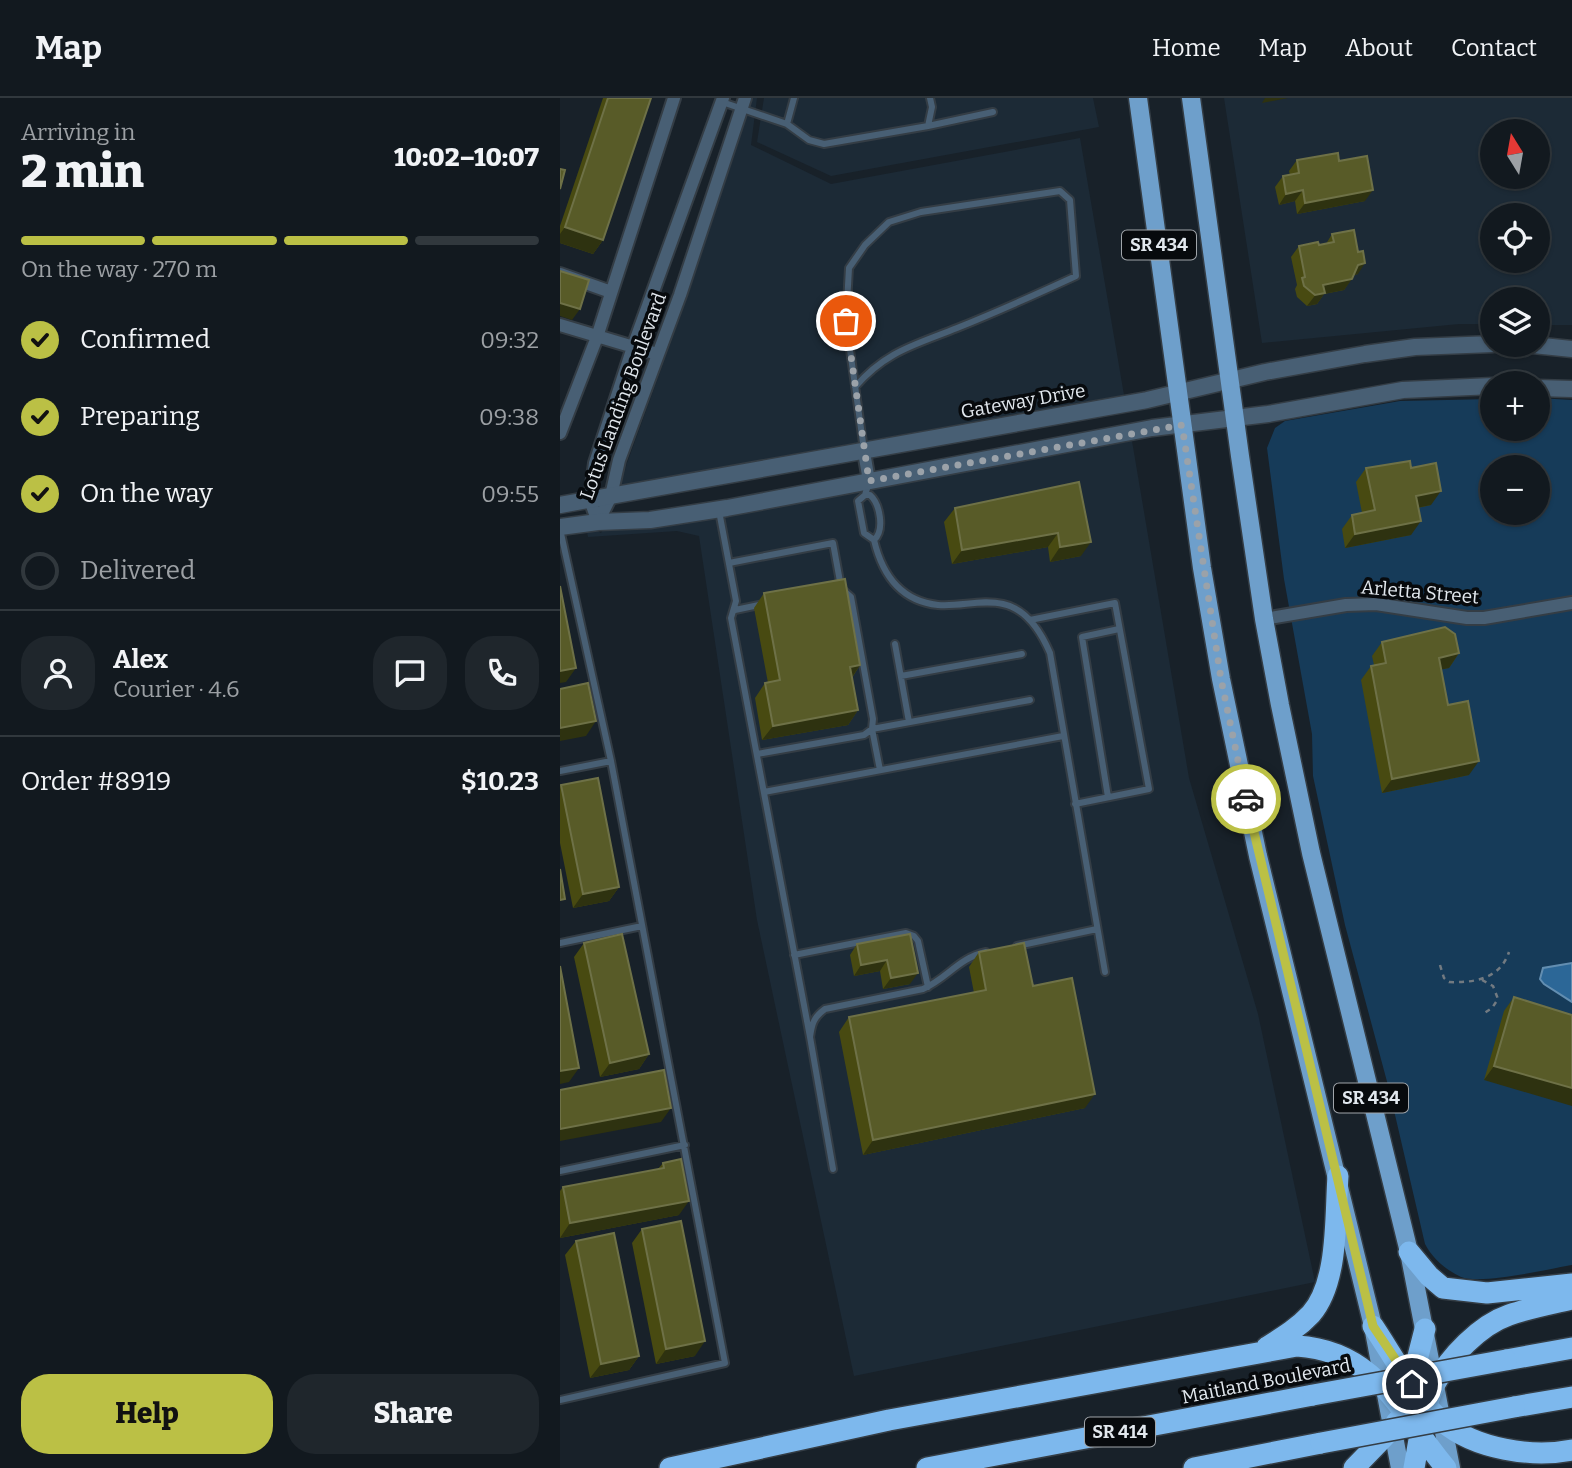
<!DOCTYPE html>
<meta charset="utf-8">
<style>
body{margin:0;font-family:Bitter,serif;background:#1f262c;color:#f1f3f6;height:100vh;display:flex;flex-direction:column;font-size:26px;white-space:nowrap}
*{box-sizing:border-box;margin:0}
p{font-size:23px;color:#9ca0a4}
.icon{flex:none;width:38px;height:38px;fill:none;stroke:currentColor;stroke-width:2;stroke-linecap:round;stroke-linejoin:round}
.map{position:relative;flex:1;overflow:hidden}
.panel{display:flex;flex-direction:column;background:#12191f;width:560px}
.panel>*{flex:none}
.needle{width:46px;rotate:349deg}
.buttons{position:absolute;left:920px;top:21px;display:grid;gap:14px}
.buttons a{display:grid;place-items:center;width:70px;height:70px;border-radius:50%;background:#12191f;box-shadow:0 2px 5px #0004,0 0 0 2px #31383d;font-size:35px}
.pin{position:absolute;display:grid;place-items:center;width:60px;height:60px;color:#fff;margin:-30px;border:4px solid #fff;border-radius:50%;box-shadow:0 2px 7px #0007}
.courier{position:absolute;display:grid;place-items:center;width:70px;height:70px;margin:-35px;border:5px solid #bbc045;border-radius:50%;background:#fff;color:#222;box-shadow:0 2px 9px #0007}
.head em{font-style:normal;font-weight:800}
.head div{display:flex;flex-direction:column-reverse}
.head{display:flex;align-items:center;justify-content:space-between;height:119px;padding:0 21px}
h1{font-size:46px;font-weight:800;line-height:52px}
.bar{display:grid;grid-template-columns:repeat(4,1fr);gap:10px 7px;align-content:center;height:84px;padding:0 21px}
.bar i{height:9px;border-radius:5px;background:#31383d}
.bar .active{background:#bbc045}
.bar p{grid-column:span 4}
.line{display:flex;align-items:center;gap:18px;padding:0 21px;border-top:2px solid #31383d}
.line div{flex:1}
.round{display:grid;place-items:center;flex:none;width:74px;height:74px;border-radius:28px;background:#1f262c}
ol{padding:0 21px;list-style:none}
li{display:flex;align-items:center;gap:21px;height:77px}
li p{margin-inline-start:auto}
li .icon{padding:7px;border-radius:50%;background:#bbc045;color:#111;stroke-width:4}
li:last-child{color:#9ca0a4}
li i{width:38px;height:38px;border:4px solid #31383d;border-radius:50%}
.action{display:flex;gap:14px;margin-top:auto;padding:14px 21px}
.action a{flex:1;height:80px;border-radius:28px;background:#bbc045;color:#111;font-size:28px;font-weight:800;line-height:80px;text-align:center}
.action a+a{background:#1f262c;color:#f1f3f6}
header{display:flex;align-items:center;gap:42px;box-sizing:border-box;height:98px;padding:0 35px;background:#12191f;border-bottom:2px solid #31383d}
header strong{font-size:33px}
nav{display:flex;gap:38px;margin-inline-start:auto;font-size:24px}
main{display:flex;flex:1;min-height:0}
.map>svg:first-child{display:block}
.built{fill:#1c2a36;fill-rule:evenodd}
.green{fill:#163b59;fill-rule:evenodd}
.water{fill:#2c6797;stroke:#638eb1;stroke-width:2}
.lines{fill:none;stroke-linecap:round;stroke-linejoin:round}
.service-casing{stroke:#343d45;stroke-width:10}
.minor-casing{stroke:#343d45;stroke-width:16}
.tertiary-casing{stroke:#343d45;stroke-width:19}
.primary-casing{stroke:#343d45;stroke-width:21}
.motorway-casing{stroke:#343d45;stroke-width:24}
.path{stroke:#727a81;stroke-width:2.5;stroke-dasharray:5 5;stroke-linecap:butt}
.service{stroke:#485f74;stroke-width:6}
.minor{stroke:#485f74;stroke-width:12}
.tertiary{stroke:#485f74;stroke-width:16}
.primary{stroke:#6e9fcb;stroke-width:18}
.motorway{stroke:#7db8ed;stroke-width:21}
.motorway-bridge-casing{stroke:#343d45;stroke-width:24;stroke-linecap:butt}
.motorway-bridge{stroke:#7db8ed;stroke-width:21}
.wall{fill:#484a11}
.shaded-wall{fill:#2e3210}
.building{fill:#585b28;stroke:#6e7147;stroke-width:2}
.done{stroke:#9ba2a9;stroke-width:7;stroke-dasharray:0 12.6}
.route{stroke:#bbc045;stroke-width:9}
.labels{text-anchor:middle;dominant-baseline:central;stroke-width:7;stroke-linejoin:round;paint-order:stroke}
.shield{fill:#070a0d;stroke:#a0a5aa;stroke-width:2}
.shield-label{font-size:18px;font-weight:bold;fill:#e2e8ee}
.street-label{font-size:19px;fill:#e2e8ee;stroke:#070a0d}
</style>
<header>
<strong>Map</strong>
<nav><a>Home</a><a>Map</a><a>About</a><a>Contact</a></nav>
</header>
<main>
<section class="panel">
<div class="head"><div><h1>2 min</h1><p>Arriving in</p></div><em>10:02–10:07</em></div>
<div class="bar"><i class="active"></i><i class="active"></i><i class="active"></i><i></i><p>On the way · 270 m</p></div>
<ol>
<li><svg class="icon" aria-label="check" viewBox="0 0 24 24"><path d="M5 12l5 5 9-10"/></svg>Confirmed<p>09:32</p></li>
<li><svg class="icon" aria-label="check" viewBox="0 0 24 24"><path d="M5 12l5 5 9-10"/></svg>Preparing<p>09:38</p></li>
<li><svg class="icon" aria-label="check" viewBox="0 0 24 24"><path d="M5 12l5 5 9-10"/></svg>On the way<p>09:55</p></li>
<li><i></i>Delivered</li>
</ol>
<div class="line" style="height:126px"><a class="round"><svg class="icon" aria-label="person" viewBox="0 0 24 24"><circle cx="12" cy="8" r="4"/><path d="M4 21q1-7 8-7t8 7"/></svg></a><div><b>Alex</b><p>Courier · 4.6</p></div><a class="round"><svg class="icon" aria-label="chat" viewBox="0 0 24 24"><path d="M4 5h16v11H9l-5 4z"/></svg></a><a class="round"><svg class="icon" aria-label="phone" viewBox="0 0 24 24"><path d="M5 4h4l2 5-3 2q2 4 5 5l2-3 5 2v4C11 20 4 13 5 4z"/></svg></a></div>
<div class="line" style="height:91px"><div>Order #8919</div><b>$10.23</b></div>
<div class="action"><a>Help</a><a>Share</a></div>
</section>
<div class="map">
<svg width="1012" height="1370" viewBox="0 0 1012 1370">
<rect width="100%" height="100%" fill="#182129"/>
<path class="built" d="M193 0H197L191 47 271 86 520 40 564 297 61 387 67 365 127 200Z
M204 0H533L539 29 271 78 197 44Z
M664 0H1012V227H978V201H933V226H899L702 245ZM933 33H978V79H933ZM933 117H978V163H933Z
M572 343 629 680 698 916 755 1184 294 1278 197 822 139 438 117 433 28 439 27 434 38 433 41 435 43 432 91 430 168 418Z"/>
<path class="green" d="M978 300 1012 302V1167C988 1171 922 1187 901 1179 886 1172 872 1160 865 1146L829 991 785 827 753 678 752 636 724 481 707 350 715 330 725 323 840 303 933 301V331H978ZM933 369H978V415H933Z"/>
<path class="water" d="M1012 865V904L984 886 980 881 983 870Z"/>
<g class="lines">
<defs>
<path id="service" d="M162 4 227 26 234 0
M227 26 249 42 264 46 368 28 372 9 370 0
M368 28 433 14
M295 289C326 253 355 247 397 230 437 214 477 196 516 178L510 102 500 93 361 114 329 124 305 147 289 170 286 223 304 352
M309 384 305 397 298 403 304 435 314 442C322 476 340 503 378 507 400 509 421 501 443 506 467 511 481 534 490 555L545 874
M305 397H310C320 406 325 432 314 442
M159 413 176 503 171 520 250 939
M169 465 273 445 281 489
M175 512 204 506
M470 522 555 505 589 691 515 706
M335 546 349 624
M341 578 462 556
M197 656 304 637 312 631 313 621 291 499 283 492
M320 672 312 631 470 602
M0 673 51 663
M204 694 503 638
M548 699 522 539 559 531
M0 845 82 828
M457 848 537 831
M234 857 346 835 354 838 358 843 368 889
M273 1071 250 939C252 925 254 919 265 911L363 891C388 880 398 860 426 854
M0 1073 125 1047
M0 1302 165 1265 51 663 0 431"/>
<path id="minor" d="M0 176 51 194
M0 227 97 256
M0 335 37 239 114 0
M304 354 309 383
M38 424 51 398 59 362 120 197 185 0
M38 424 30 402 35 365 73 249 163 0
M704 521 786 507 816 506 907 520H924L1012 505"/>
<path id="tertiary" d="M973 247 1012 251
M978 290 1012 291
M0 407 587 302 705 274 805 256 855 249 933 246
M0 429 38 424 90 422 167 410 592 330 708 316 843 292 933 288"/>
<path id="primary" d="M578 0 642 470 661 581 698 758 813 1228 840 1370
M631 0 680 358 704 521 720 607 751 755 849 1154 891 1370"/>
<path id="motorway" d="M849 1154 869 1178 883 1190 927 1195 1012 1186
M813 1228C832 1256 857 1303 883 1324 915 1351 972 1360 1012 1352
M707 1249C723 1239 738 1230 751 1216 779 1184 775 1118 778 1078
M946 1262 1012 1250
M849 1293 865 1231
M954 1309 1012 1299
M110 1370 329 1322 737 1248C818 1253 841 1317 886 1370
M367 1370 753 1297
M634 1370 761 1345
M794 1370 832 1331 837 1323
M854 1370C859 1343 863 1311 875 1286 889 1259 920 1227 949 1217 969 1210 991 1206 1012 1201"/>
</defs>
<use href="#service" class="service-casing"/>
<use href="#minor" class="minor-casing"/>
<use href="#tertiary" class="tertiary-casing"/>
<use href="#primary" class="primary-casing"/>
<use href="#motorway" class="motorway-casing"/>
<path class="path" d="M880 867 884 880 889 884C914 885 940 881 949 854
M922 882 933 888 938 901 932 910 923 916"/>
<use href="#service" class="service"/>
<use href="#minor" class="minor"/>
<use href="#tertiary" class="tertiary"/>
<use href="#primary" class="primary"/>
<use href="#motorway" class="motorway"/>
<defs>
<path id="motorway-bridge" d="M753 1297 946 1262
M761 1345 954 1309"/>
</defs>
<use href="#motorway-bridge" class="motorway-bridge-casing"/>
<use href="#motorway-bridge" class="motorway-bridge"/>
</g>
<path class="wall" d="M43 0H91L43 142 33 156 0 145V128Z
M737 62 779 63 805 103 737 116 735 103 719 107 715 89 723 78 730 77 729 73Z
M772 136 798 176 794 177 784 192 764 196 757 206 747 208 737 199 735 191 737 187 731 159 739 148 766 146Z
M806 370H851L871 407 858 410 851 437 785 450 782 431 792 417 802 415 796 384Z
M519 384 521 458 490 464 488 449 392 466 384 424 395 410Z
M204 495 300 567 292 580 298 612 288 627 202 642 195 600 205 585H208L194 510Z
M822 544 899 555 889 570 881 571 888 607 909 677 822 695 801 582 811 568 814 567 812 558Z
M1 687 59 789 49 803 13 810 0 745V689Z
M350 836V886L323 891 320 873 294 878 290 857 297 846Z
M24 845 89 956 79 971 40 979 14 859Z
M419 854 473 888 525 1010 303 1057 279 934 289 919 414 895 409 869Z
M954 899 1012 917 924 982 944 913Z
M103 1065 119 1117 0 1140V1093L3 1089 98 1071Z
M82 1131 135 1258 96 1266 72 1145Z
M16 1143 79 1258 69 1272 30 1280 5 1157Z"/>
<path class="shaded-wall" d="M705 0H728L702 5Z
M743 92 735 103 719 107 726 96Z
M813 92 805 103 737 116 745 105Z
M5 129 43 142 33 156 0 145V136Z
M805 165 798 176 790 178 798 167Z
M792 181 784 192 764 196 757 206 747 208 763 187Z
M0 205 20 211 12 222 0 218Z
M881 393 871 407 846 412 856 398Z
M861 423 851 437 785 450 795 436Z
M498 435 488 449 392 466 402 452Z
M531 444 521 458 490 464 500 449Z
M899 555 889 570 869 574 879 560Z
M300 567 290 582V569Z
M16 570 6 584 0 585V573Z
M298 612 288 627 202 642 213 628Z
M36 623 26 638 0 643V630Z
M919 663 909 677 822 695 832 681Z
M59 789 49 803 13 810 23 796Z
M327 862 320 873 294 878 301 867Z
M358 875 350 886 323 891 331 880Z
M89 956 79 971 40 979 50 965Z
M934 968 1012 990V1008L924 982Z
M19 970 9 984 0 986V973Z
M535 996 525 1010 303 1057 313 1042Z
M111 1010 101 1024 0 1043V1031Z
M129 1103 119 1117 0 1140 10 1125Z
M145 1243 135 1258 96 1266 106 1251Z
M79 1258 69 1272 30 1280 41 1266Z"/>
<path class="building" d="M48 0H91L43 142 5 129Z
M778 55 779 63 807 58 813 92 745 105 743 92 726 96 723 78 739 75 737 62Z
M0 71 5 72 0 91Z
M794 132 798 154 803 153 805 165 798 167 792 181 763 187 765 195 755 197 744 188 742 180 745 179 739 148 758 144 759 147 774 144 772 136Z
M0 173 29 182 20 211 0 205Z
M850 363 851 370 876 365 881 393 856 398 861 423 795 436 792 417 815 412 806 370Z
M519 384 531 444 500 449 498 435 402 452 395 410Z
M285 481 300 567 290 569 298 612 213 628 205 585 220 582 204 495Z
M0 488 16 570 0 573Z
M885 529 895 536 899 555 879 560 888 607 908 603 919 663 832 681 811 568 826 565 822 544Z
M28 585 36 623 0 630V591Z
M38 680 59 789 23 796 1 687Z
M0 771 5 801 0 802Z
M62 836 89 956 50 965 24 845Z
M350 836 358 875 331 880 327 862 301 867 297 846Z
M464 845 473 888 512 880 535 996 313 1042 289 919 426 892 419 854Z
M0 868 19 970 0 973Z
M954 899 1012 917V990L934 968Z
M104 972 111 1010 0 1031V992Z
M121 1061 129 1103 10 1125 3 1089 104 1070 103 1065Z
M121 1123 145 1243 106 1251 82 1131Z
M54 1135 79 1258 41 1266 16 1143Z"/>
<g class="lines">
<path class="done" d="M286 223 309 383 622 327 661 581 686 701"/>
<path class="route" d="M686 701 813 1228 852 1286"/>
</g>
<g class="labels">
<g class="shield">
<rect x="562" y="132.5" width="74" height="29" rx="5"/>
<rect x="774" y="985.5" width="74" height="29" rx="5"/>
<rect x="525" y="1319.5" width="70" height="29" rx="5"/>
</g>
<g class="shield-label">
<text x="599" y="147">SR 434</text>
<text x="811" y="1000">SR 434</text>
<text x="560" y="1334">SR 414</text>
</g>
<g class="street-label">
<text transform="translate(63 298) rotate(-70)">Lotus Landing Boulevard</text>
<text transform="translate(463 303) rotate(-10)">Gateway Drive</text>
<text transform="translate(860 494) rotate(5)">Arletta Street</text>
<text transform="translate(706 1283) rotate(-11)">Maitland Boulevard</text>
</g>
</g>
</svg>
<div class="buttons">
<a><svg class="needle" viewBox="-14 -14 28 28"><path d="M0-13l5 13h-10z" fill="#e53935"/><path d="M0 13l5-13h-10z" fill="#9ca0a4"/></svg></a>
<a><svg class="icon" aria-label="locate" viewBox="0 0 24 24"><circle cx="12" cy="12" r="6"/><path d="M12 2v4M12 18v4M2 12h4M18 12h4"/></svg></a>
<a><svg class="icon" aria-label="layers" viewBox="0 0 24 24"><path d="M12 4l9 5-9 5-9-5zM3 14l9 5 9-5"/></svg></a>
<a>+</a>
<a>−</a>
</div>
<div class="pin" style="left:286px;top:223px;background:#ea580c"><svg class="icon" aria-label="bag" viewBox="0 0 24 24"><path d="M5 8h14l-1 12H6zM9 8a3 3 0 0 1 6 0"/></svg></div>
<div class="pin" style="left:852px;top:1286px;background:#1f2937"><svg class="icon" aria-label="home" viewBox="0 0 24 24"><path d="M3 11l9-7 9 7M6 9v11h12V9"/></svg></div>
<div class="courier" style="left:686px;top:701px"><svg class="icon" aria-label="car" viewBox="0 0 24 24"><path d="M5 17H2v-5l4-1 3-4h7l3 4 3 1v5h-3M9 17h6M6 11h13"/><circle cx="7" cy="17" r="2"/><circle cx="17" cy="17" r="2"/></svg></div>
</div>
</main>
